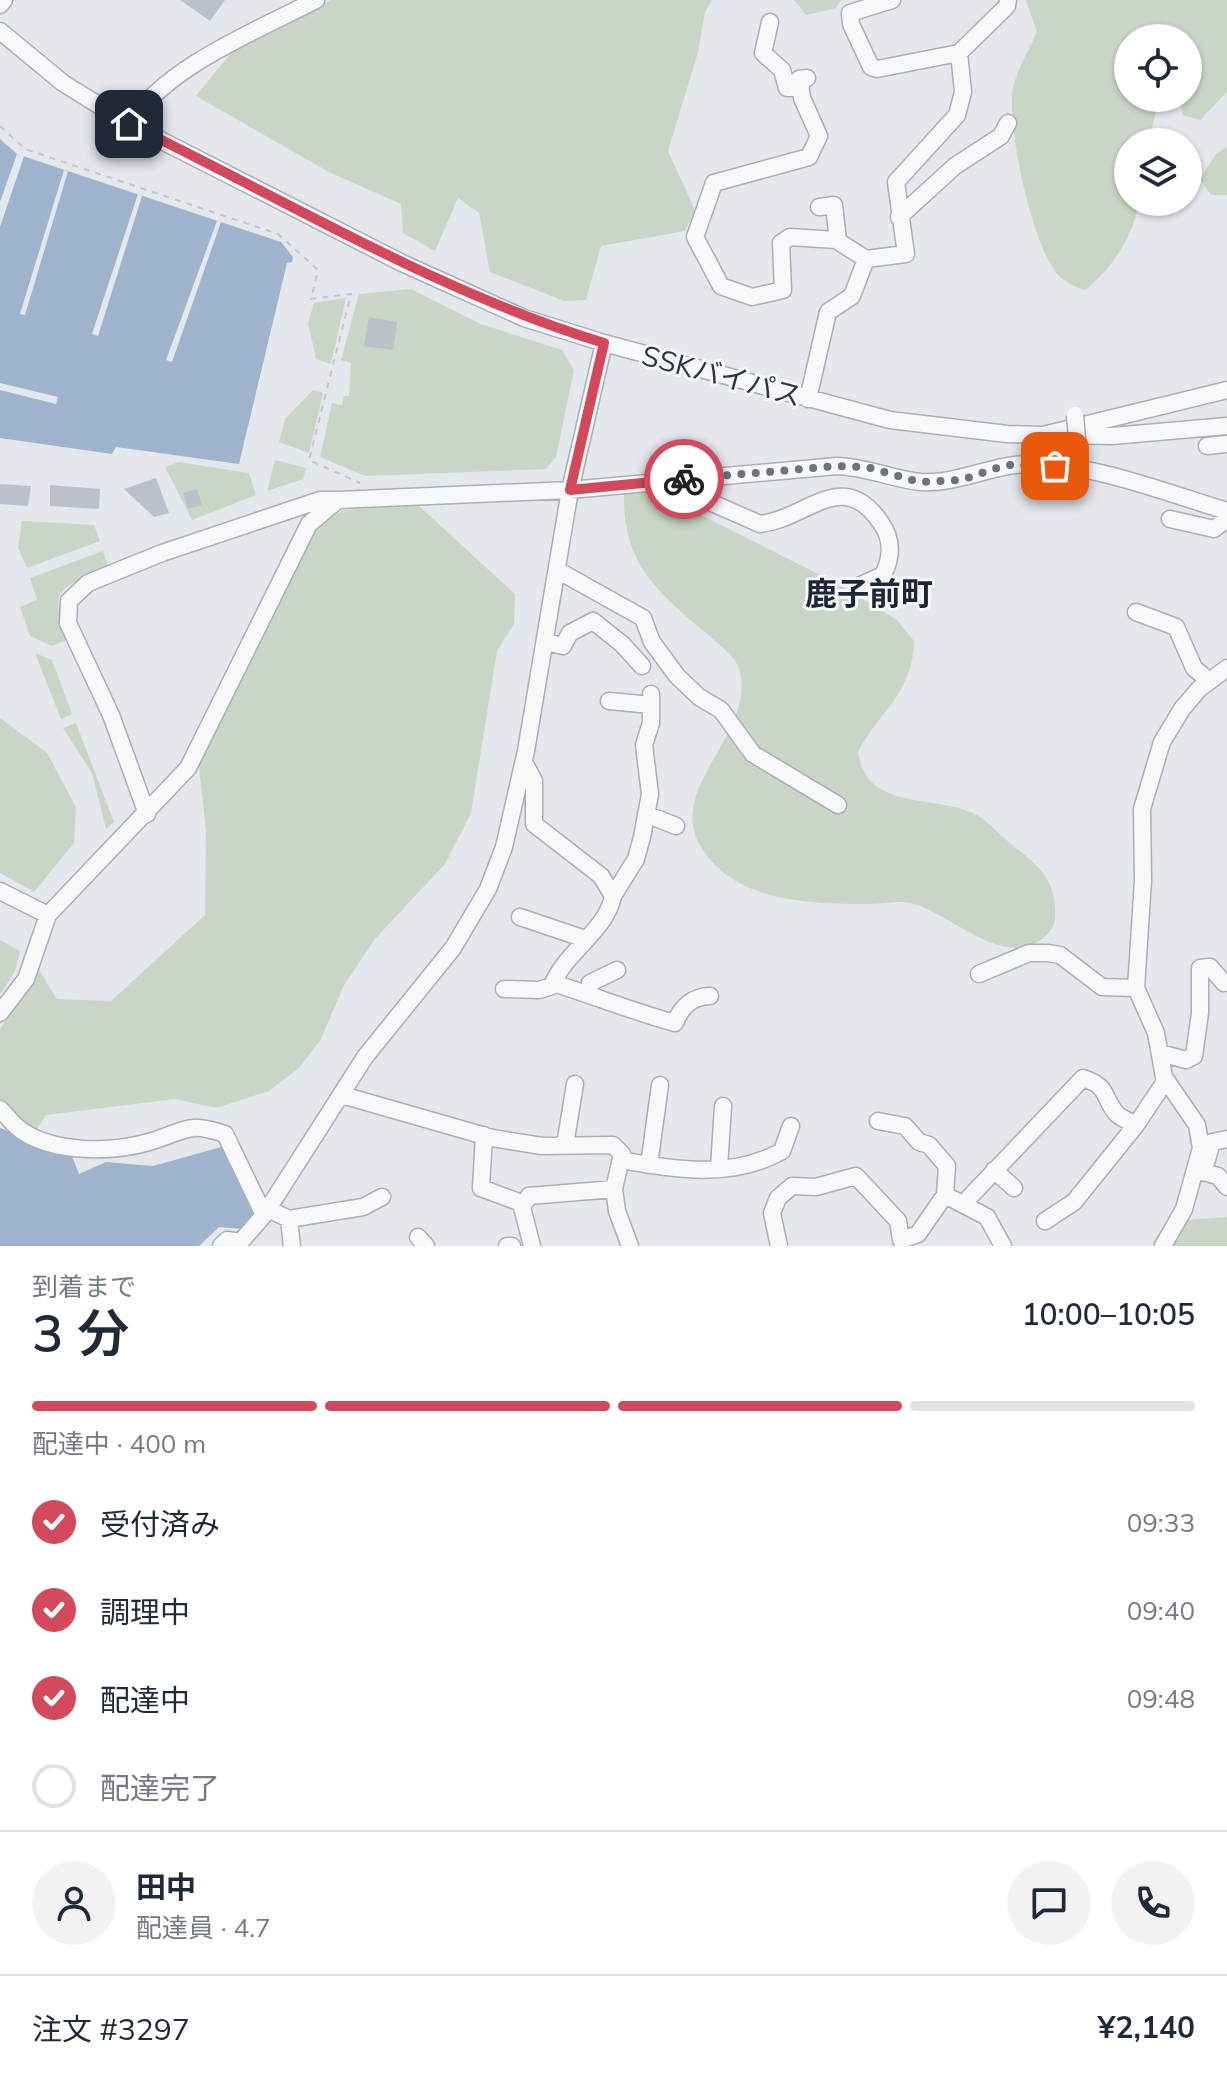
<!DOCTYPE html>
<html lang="ja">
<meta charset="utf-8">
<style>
body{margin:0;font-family:Mulish,"Noto Sans JP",sans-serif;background:#f2f2f3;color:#1f2937;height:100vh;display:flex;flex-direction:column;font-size:30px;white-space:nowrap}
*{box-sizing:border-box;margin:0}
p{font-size:26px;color:#747a83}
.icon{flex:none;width:44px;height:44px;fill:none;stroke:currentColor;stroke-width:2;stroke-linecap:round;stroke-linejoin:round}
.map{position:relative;height:1246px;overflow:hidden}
.panel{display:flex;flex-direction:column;background:#fff;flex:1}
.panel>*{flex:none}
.buttons{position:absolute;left:1114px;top:24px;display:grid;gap:16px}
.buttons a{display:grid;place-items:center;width:88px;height:88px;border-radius:50%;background:#fff;box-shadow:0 2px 6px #0004;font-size:40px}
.pin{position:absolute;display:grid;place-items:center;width:68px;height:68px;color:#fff;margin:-34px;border-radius:16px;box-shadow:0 4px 12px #0006}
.courier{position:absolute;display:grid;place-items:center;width:80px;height:80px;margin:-40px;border:6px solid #d1495b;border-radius:50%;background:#fff;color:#222;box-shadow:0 2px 10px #0007}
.head em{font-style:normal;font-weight:600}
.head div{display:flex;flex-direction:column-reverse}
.head{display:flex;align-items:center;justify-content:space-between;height:136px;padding:0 32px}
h1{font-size:52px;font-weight:600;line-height:60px}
.bar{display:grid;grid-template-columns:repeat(4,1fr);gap:12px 8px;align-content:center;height:96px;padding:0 32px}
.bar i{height:10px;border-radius:6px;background:#e0e1e3}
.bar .active{background:#d1495b}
.bar p{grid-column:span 4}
.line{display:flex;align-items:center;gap:20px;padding:0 32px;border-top:2px solid #e0e1e3}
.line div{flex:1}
.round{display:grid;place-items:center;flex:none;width:84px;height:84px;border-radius:42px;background:#f2f2f3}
ol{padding:0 32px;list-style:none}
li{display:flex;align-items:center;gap:24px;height:88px}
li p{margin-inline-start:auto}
li .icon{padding:8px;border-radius:50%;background:#d1495b;color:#fff;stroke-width:4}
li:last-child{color:#747a83}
li i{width:44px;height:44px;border:4px solid #e0e1e3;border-radius:50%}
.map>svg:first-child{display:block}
.green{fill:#c9d6c5}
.water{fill:#9fb4cc}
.pier{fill:#e4e7ec}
.building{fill:#bbc0ca}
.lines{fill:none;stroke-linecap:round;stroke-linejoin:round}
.minor-casing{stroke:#a9aeb7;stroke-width:19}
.path{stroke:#c2c5cb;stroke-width:2;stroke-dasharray:6 6;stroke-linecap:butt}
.minor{stroke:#f7f8fa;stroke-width:16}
.minor-bridge-casing{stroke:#a9aeb7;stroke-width:19;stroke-linecap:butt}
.minor-bridge{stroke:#f7f8fa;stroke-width:16}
.done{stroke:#6c737f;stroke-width:8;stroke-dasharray:0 14.4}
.route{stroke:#d1495b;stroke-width:10}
.labels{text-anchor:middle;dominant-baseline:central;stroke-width:6;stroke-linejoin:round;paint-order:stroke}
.street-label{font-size:28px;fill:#2b3445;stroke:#f4f6f9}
.quarter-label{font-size:32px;font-weight:bold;fill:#1d2536;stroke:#f4f6f9}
</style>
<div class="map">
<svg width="1227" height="1246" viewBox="0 0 1227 1246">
<rect width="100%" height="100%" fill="#e4e7ec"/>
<path class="green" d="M331 0H712L705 12 698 52 668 151 695 210 685 231 601 246 586 300 564 301 490 272 479 213 458 198 435 251 403 233 401 204 329 172 196 96 235 48Z
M794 0H841L836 8 806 15Z
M1026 0H1227V92L1200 120 1183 115 1179 98H1188V38H1128V98L1158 100 1149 142H1128V202H1139C1133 237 1112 269 1085 290 1074 287 1062 281 1055 271 1031 238 1009 134 1012 94 1014 74 1029 50 1037 32Z
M1227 147V195H1211L1200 179 1216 154Z
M411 289 481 324 562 350 574 370 556 457 546 469 365 476 320 457 332 403 342 405 344 396H349L351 363 341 360 359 294Z
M346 298 331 364 316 359 308 323 314 303Z
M313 390 323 393 309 453 279 442 285 419Z
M275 460 306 468 303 479 267 491Z
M179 462 249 473 256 495 192 520 165 467Z
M633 484 659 494 840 585 897 620 914 641C913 693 880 710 858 752 866 812 935 794 975 814 985 819 995 830 1003 837 1032 862 1058 875 1055 918 1055 926 1049 933 1043 938 1005 971 949 912 911 903 899 900 882 904 869 904 820 904 752 903 715 865 647 797 756 742 740 672 738 659 723 648 714 640 662 595 622 568 624 493Z
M418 505 515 594 514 624 497 651 471 813 445 864 374 940 344 985 321 1039 300 1067 269 1091 216 1108 175 1099 46 1115 35 1132 3 1105 0 1098V1029L39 970 57 999 111 1001 205 915 206 832 199 766 301 551 324 521 344 510Z
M22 521 94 525 100 541 27 568 18 548Z
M103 551 109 569C61 588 47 585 67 640L52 646 30 636 20 607 37 600 30 578Z
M35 653 52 660 72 714 61 719Z
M0 718 47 753 76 807 74 843 34 892 0 873Z
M76 723 114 822 106 829 92 773 63 728Z
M0 940 20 951 15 971 0 995Z
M1227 1217V1246H1153C1160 1215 1201 1220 1227 1217Z"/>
<path class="water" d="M0 139 17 154 281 242 293 257 292 262 287 263 239 464 116 447 112 454 0 438Z
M0 1128 71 1154 79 1174 106 1162 153 1166 225 1146 256 1214 243 1229 219 1227 199 1246H0Z"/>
<path class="pier" d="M17 154 24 156 0 227V202Z
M64 170 68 171 25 315 20 314Z
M138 194 142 196 98 336 92 334Z
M217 221 221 222 172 362 166 360Z
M0 383 58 397 56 404 0 390Z"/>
<path class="building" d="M180 0H225L210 21Z
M369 317 397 322 393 350 364 346Z
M156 478 169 513 154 517 124 489Z
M0 484 31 486 28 506 0 504Z
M50 485 100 489 99 509 50 506Z
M197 489 202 505 188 509 183 493Z"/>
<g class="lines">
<defs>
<path id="minor" d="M892 0 850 13 851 24 871 67 877 69 959 53 1007 6 1008 0
M0 5 4 0
M770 22 763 53 782 70 787 88 801 87
M0 31 63 83 129 124 402 263 524 318 604 343 890 420 1007 434 1043 435 1227 390
M807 78 799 79 802 98 819 136 809 157 714 183 695 237 721 286 752 297 783 290 781 243 790 237 836 240 866 259
M129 124C167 66 256 31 316 0
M819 207 834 205 838 241
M899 217 955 166 1001 136 1008 123
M808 399 828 312 852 296 866 259 906 254 896 182 957 115 963 92 959 53
M1065 435 1112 436 1227 426
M1207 446 1227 444
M689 478 703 499 760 524C807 519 843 466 881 523 893 540 892 557 883 575L859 586
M1170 519 1214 529 1227 519
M557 570 643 618 652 642 677 676 699 697 721 710 753 754 838 805
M1136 612 1176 627 1194 668 1209 681
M546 642 563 646 570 633 593 621 622 644 642 666
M609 701 651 705
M147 814 111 715 68 623 69 601 88 583 162 553 320 500H337
M646 814 676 826
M0 891 48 915
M613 896 636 859 642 837 650 794 644 745 651 723V694
M520 917 585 939
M979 974 1029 953H1048L1060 955 1102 987 1136 988
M553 983C595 996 634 1012 675 1023 681 1007 693 996 710 996
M590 983 617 970
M504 989 539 990 552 986C565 951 606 932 613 896L601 876 534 824V781L524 762
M0 1013 26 979 48 915 188 768 309 524 338 500 570 490 837 466C868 467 895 480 921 482 960 484 992 464 1030 464 1092 463 1167 493 1227 511
M1160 1053 1186 1060 1194 1056 1200 1013V968L1210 967 1224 983
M342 1095 492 1138 542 1146 613 1145 622 1154 614 1189 617 1211 630 1246
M0 1109C7 1116 13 1125 22 1131 55 1153 111 1153 149 1142 187 1131 185 1121 225 1134L264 1215
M878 1121 905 1126 919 1142 929 1145 947 1166 945 1195
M484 1135 481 1188 524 1204
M565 1145 575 1084
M621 1160C675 1170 732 1179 782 1151L791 1126
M1206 1163 1212 1142 1227 1139
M649 1165 660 1085
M719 1168 723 1106
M994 1170 1014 1188
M1195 1170 1218 1176 1227 1187
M963 1204 1083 1078C1111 1087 1102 1099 1118 1115 1123 1119 1131 1122 1136 1125L1166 1080
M268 1209 289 1219 363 1207 382 1197
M289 1219 292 1246
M1045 1221 1074 1202 1136 1125
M418 1237 426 1246
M221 1246 227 1240 241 1242
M237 1246 264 1215 365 1057 453 948 488 889 504 847 526 751 570 490 604 343
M507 1246H512
M532 1246 522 1207 529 1196 614 1189
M779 1246 772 1213 778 1198 792 1186 816 1187 856 1176 898 1221 901 1240 918 1234 945 1195 987 1217 1003 1246
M1163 1246 1184 1209 1201 1148 1197 1125 1164 1077 1156 1033 1136 988 1143 881 1142 809 1162 742 1182 709 1199 689 1227 668"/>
</defs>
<use href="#minor" class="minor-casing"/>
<path class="path" d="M0 126 25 149 278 234 318 270 311 299 351 294 309 460 360 483"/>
<use href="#minor" class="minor"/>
<defs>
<path id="minor-bridge" d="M1075 415 1079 463"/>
</defs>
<use href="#minor-bridge" class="minor-bridge-casing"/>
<use href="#minor-bridge" class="minor-bridge"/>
</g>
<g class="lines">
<path class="done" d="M684 479 837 466 867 467 919 482 961 480 1006 465 1055 466"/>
<path class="route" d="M129 124C286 200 437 292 604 343L570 490 684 479"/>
</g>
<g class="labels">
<g class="street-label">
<text transform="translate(722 375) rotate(15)">SSKバイパス</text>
</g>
<g class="quarter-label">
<text x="869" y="593">鹿子前町</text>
</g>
</g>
</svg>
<div class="buttons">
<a><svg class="icon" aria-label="locate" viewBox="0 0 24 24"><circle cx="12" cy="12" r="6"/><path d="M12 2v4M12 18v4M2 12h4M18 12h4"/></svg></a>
<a><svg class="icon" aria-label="layers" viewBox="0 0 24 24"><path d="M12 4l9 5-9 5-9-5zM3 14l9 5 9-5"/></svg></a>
</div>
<div class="pin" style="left:1055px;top:466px;background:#ea580c"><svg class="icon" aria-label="bag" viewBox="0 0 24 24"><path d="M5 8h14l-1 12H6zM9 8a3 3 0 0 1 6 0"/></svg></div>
<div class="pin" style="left:129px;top:124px;background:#1f2937"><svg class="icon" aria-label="home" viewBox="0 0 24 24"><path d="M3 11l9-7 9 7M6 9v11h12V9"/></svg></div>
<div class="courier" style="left:684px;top:479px"><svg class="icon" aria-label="bike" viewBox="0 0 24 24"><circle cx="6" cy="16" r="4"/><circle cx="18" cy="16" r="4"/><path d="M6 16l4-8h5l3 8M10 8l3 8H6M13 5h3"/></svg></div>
</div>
<section class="panel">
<div class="head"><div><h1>3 分</h1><p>到着まで</p></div><em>10:00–10:05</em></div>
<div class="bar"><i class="active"></i><i class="active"></i><i class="active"></i><i></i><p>配達中 · 400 m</p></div>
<ol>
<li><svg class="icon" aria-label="check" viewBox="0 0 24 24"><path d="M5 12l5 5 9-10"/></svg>受付済み<p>09:33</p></li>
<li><svg class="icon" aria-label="check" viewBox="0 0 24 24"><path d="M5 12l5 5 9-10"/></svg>調理中<p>09:40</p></li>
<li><svg class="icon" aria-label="check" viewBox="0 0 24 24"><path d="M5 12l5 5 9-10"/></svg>配達中<p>09:48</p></li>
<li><i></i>配達完了</li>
</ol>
<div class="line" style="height:144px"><a class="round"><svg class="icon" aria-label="person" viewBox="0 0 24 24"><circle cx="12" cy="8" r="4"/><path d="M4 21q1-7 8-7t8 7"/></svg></a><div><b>田中</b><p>配達員 · 4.7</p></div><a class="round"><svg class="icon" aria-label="chat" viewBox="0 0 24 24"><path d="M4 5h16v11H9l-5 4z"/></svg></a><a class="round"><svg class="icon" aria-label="phone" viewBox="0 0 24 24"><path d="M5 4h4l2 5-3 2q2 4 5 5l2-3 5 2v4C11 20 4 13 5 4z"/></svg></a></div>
<div class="line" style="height:104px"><div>注文 #3297</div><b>¥2,140</b></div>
</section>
